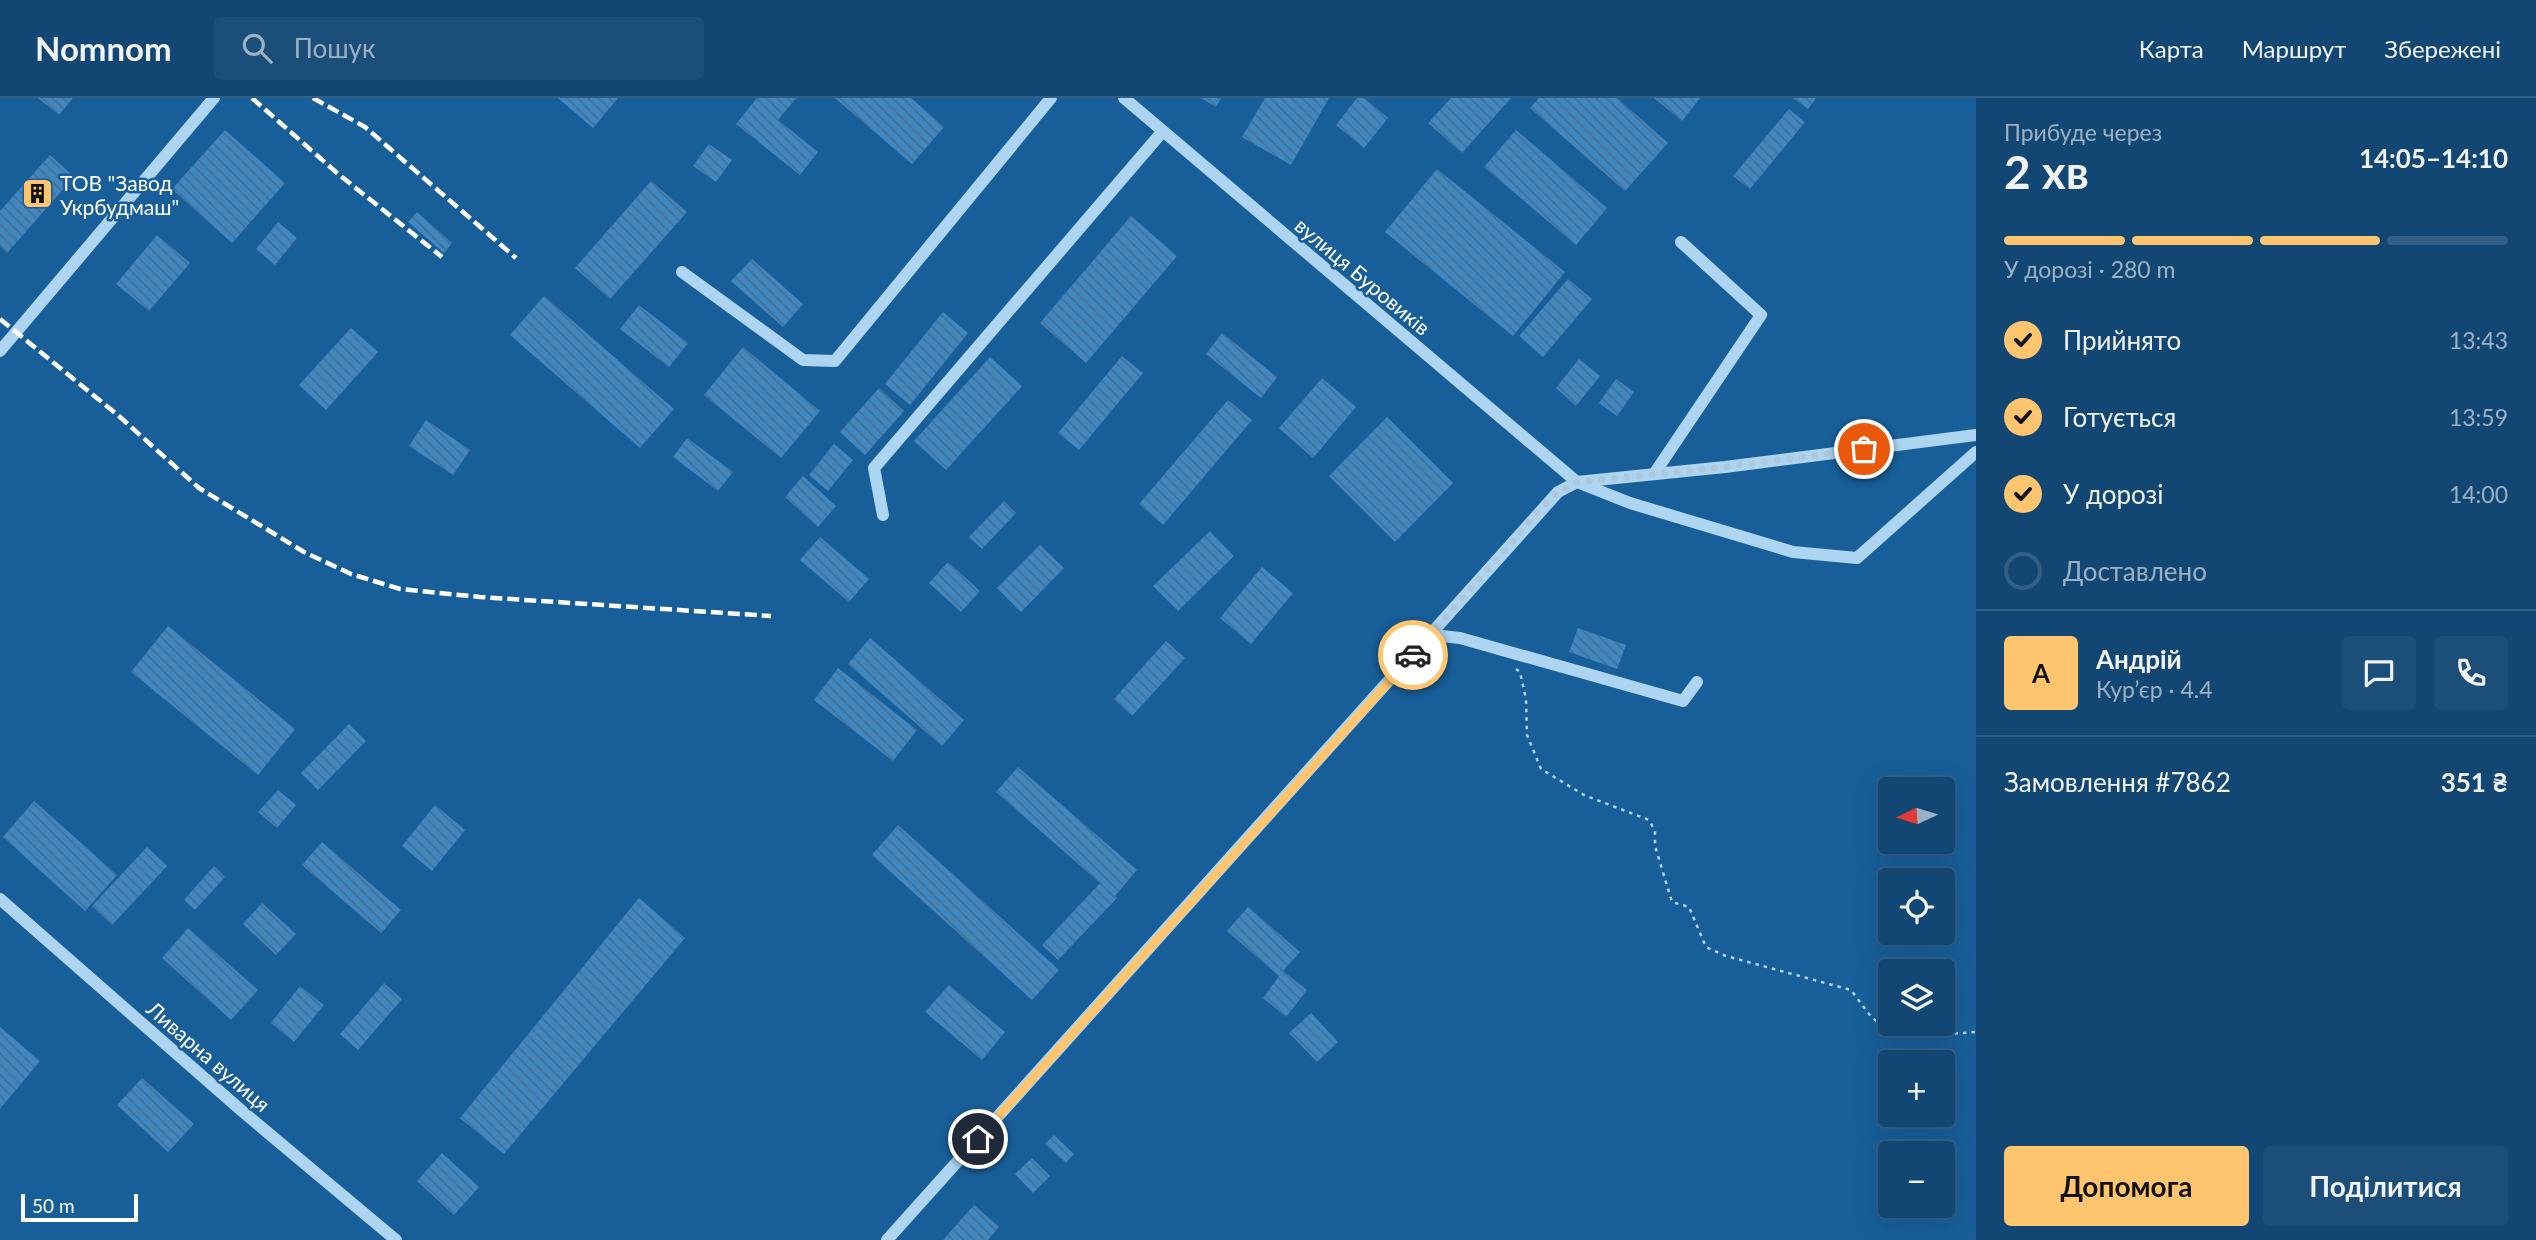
<!DOCTYPE html>
<html lang="uk">
<meta charset="utf-8">
<style>
body{margin:0;font-family:Lato,sans-serif;background:#1b4e78;color:#f1f3f6;height:100vh;display:flex;flex-direction:column;font-size:26px;white-space:nowrap}
*{box-sizing:border-box;margin:0}
p{font-size:23px;color:#9cb2c4}
.icon{flex:none;width:38px;height:38px;fill:none;stroke:currentColor;stroke-width:2;stroke-linecap:round;stroke-linejoin:round}
.map{position:relative;flex:1;overflow:hidden}
.side{display:flex;flex-direction:column;background:#124773;width:560px}
.side>*{flex:none}
.needle{width:46px;rotate:266deg}
.controls{position:absolute;left:1878px;top:679px;display:grid;gap:14px}
.controls a{display:grid;place-items:center;width:77px;height:77px;border-radius:7px;background:#124773;box-shadow:0 7px 28px #0002,0 0 0 2px #315f85;font-size:35px}
.scale{position:absolute;left:21px;bottom:18px;width:117px;box-sizing:border-box;padding-left:7px;border:4px solid #fff;border-top:0;font-size:19px;line-height:24px;white-space:nowrap;color:#fff;-webkit-text-stroke:5px #185f99;paint-order:stroke}
.pin{position:absolute;display:grid;place-items:center;width:60px;height:60px;color:#fff;margin:-30px;border:4px solid #fff;border-radius:50%;box-shadow:0 2px 7px #0007}
.courier{position:absolute;display:grid;place-items:center;width:70px;height:70px;margin:-35px;border:5px solid #ffc46e;border-radius:50%;background:#fff;color:#222;box-shadow:0 2px 9px #0007}
.headline em{font-style:normal;font-weight:700}
.headline div{display:flex;flex-direction:column-reverse}
.headline{display:flex;align-items:center;justify-content:space-between;height:119px;padding:0 28px}
h1{font-size:46px;font-weight:700;line-height:52px}
.bar{display:grid;grid-template-columns:repeat(4,1fr);gap:10px 7px;align-content:center;height:84px;padding:0 28px}
.bar i{height:9px;border-radius:5px;background:#315f85}
.bar .selected{background:#ffc46e}
.bar p{grid-column:span 4}
.line{display:flex;align-items:center;gap:18px;padding:0 28px;border-top:2px solid #315f85}
.line div{flex:1}
.round{display:grid;place-items:center;flex:none;width:74px;height:74px;border-radius:7px;background:#1b4e78}
ol{padding:0 28px;list-style:none}
li{display:flex;align-items:center;gap:21px;height:77px}
li p{margin-inline-start:auto}
li .icon{padding:7px;border-radius:50%;background:#ffc46e;color:#111;stroke-width:4}
li:last-child{color:#9cb2c4}
li i{width:38px;height:38px;border:4px solid #315f85;border-radius:50%}
.action{display:flex;gap:14px;margin-top:auto;padding:14px 28px}
.action a{flex:1;height:80px;border-radius:7px;background:#ffc46e;color:#111;font-size:28px;font-weight:700;line-height:80px;text-align:center}
.action a+a{background:#1b4e78;color:#f1f3f6}
header{display:flex;align-items:center;gap:42px;box-sizing:border-box;height:98px;padding:0 35px;background:#124773;border-bottom:2px solid #315f85}
header strong{font-size:33px}
nav{display:flex;gap:38px;margin-inline-start:auto;font-size:24px}
.search{width:490px;height:63px;background:#1b4e78;display:flex;align-items:center;gap:18px;box-sizing:border-box;padding:0 24px;border-radius:7px;color:#9cb2c4;font-size:26px}
main{display:flex;flex:1;min-height:0}
.map>svg:first-child{display:block}
.building{fill:url(#building-back-hatch)}
.lines{fill:none;stroke-linecap:round;stroke-linejoin:round}
.path{stroke:#add4f1;stroke-width:2.5;stroke-dasharray:3.5 5;stroke-linecap:butt}
.minor{stroke:#add4f1;stroke-width:12}
.rail{stroke:#fff;stroke-width:4.5;stroke-dasharray:12 5;stroke-linecap:butt}
.done{stroke:#aec7db;stroke-width:7;stroke-dasharray:0 12.6}
.route{stroke:#ffc46e;stroke-width:9}
.labels{text-anchor:middle;dominant-baseline:central;stroke-width:5;stroke-linejoin:round;paint-order:stroke}
.poi-label{font-size:21px;fill:#fff;stroke:#185f99;text-anchor:start}
.street-label{font-size:21px;fill:#fff;stroke:#185f99}
</style>
<header>
<strong>Nomnom</strong>
<div class="search"><svg class="icon" aria-label="search" viewBox="0 0 24 24"><circle cx="10" cy="10" r="6"/><path d="M15 15l6 6"/></svg>Пошук</div>
<nav><a>Карта</a><a>Маршрут</a><a>Збережені</a></nav>
</header>
<main>
<div class="map">
<svg width="1976" height="1142" viewBox="0 0 1976 1142">
<defs>
<pattern id="building-back-hatch" width="6" height="6" patternUnits="userSpaceOnUse" patternTransform="scale(1.75)"><rect width="6" height="6" fill="#4188c1"/><path d="M-1 5l2 2M0 0l6 6M5-1l2 2" fill="none" stroke="#457092"/></pattern>
</defs>
<rect width="100%" height="100%" fill="#185f99"/>
<path class="building" d="M38 0H73L59 17Z
M558 0H618L593 30Z
M757 0H796L778 22 818 54 800 77 736 26Z
M835 0H911L944 29 912 66Z
M1201 0H1221L1216 9Z
M1265 0H1329L1291 67 1242 39Z
M1357 0H1364L1388 20 1364 50 1336 27Z
M1451 0H1511L1462 55 1428 25Z
M1539 0H1617L1668 45 1625 93 1530 10Z
M1654 0H1700L1682 23Z
M1793 0H1816L1808 11Z
M1789 11 1805 24 1750 91 1733 78Z
M225 32 285 85 232 145 172 91Z
M1516 32 1607 110 1576 147 1484 69Z
M709 46 732 62 716 84 693 68Z
M50 57 74 79 7 155 0 148V113Z
M1437 71 1565 174 1513 238 1385 134Z
M651 83 687 114 610 201 575 170Z
M417 114 452 145 444 155 408 124Z
M1131 118 1177 158 1086 265 1040 225Z
M278 124 297 140 275 167 256 151Z
M157 137 190 165 149 213 116 186Z
M752 161 803 206 783 229 731 183Z
M1568 181 1592 201 1543 259 1519 238Z
M544 198 674 311 640 350 510 237Z
M639 207 688 245 669 269 620 231Z
M943 214 968 235 910 307 885 286Z
M351 230 378 254 326 312 299 287Z
M1222 235 1277 279 1261 300 1206 256Z
M743 249 820 313 781 360 704 297Z
M1122 258 1143 275 1079 352 1058 335Z
M990 259 1022 288 946 372 914 343Z
M1579 261 1600 278 1576 308 1556 290Z
M1322 280 1356 309 1313 360 1279 330Z
M1616 281 1634 294 1617 318 1599 305Z
M879 290 904 313 865 357 840 334Z
M1228 302 1252 322 1163 427 1139 406Z
M1387 319 1453 385 1395 444 1329 378Z
M426 322 470 352 453 377 409 348Z
M687 340 733 374 718 393 673 359Z
M834 346 853 362 828 393 809 377Z
M803 378 836 408 818 429 785 399Z
M1004 403 1016 415 982 451 969 439Z
M1210 433 1234 458 1178 513 1153 488Z
M820 439 869 481 849 504 800 462Z
M1040 447 1064 470 1021 514 997 490Z
M948 464 980 493 961 514 929 485Z
M1262 469 1293 495 1251 546 1220 520Z
M168 528 295 631 258 677 131 574Z
M1578 530 1626 547 1617 571 1569 554Z
M870 540 964 622 942 648 848 566Z
M1166 543 1185 560 1132 618 1114 601Z
M838 570 917 632 893 663 814 602Z
M349 626 366 643 318 692 301 675Z
M1018 669 1137 772 1115 798 1117 800 1058 862 1042 847 1100 785 996 694Z
M278 692 296 707 277 730 258 714Z
M34 703 117 777 85 813 3 739Z
M435 707 465 732 432 773 402 748Z
M898 727 1059 872 1032 902 872 757Z
M322 744 401 812 381 835 302 767Z
M147 749 167 768 112 827 92 808Z
M214 768 225 779 195 812 184 802Z
M639 800 685 840 504 1056 460 1020Z
M262 805 296 836 276 857 243 826Z
M1248 809 1300 854 1283 873 1307 892 1286 919 1263 900 1279 878 1227 833Z
M188 830 258 892 231 922 162 860Z
M384 885 402 901 358 952 340 936Z
M949 887 1005 934 982 962 925 914Z
M300 888 324 907 294 944 271 925Z
M1311 915 1338 944 1317 964 1289 935Z
M0 929 40 963 0 1011Z
M142 980 194 1026 168 1054 117 1007Z
M1054 1037 1074 1056 1066 1065 1045 1046Z
M442 1055 479 1089 454 1117 417 1083Z
M1032 1060 1050 1078 1033 1095 1015 1076Z
M974 1107 999 1129 988 1142H943Z"/>
<g class="lines">
<path class="path" d="M1516 571 1520 574 1526 601 1527 637 1541 671 1584 697 1649 722 1655 733V748L1672 804 1689 809 1706 849 1726 858 1851 892 1872 920 1894 934 1920 938 1976 934"/>
<path class="minor" d="M1124 0 1577 384 1630 405 1793 454 1857 460 1976 354
M682 174 803 262 835 263 1051 0
M0 253 214 0
M1654 376 1761 217 1681 144
M883 417 874 370 1163 33
M1432 537 1460 540 1683 603 1697 584
M0 801 242 1013 396 1142
M887 1142 1558 394 1577 384 1725 369 1976 337"/>
<path class="rail" d="M252 0 337 75 442 159
M313 0 365 29 516 160
M0 221 120 319 199 390 304 454 351 476 400 491 480 499 771 518"/>
</g>
<g class="lines">
<path class="done" d="M1413 557 1538 414 1558 394 1577 384 1725 369 1864 351"/>
<path class="route" d="M978 1041 1413 557"/>
</g>
<defs>
<symbol id="building-square" viewBox="-11 -11 22 22"><rect x="-9" y="-9" width="18" height="18" rx="4" fill="#ffc46e" stroke="#185f99"/><path d="M-4-6H4V6H1V3H-1V6H-4ZM-2.5-4.3h1.7v1.8h-1.7ZM.8-4.3h1.7v1.8H.8ZM-2.5-1h1.7V.8h-1.7ZM.8-1h1.7V.8H.8Z" fill="#111"/></symbol>
</defs>
<g fill-rule="evenodd">
<use href="#building-square" x="20" y="78" width="35" height="35"/>
</g>
<g class="labels">
<g class="poi-label">
<text x="60" y="84">ТОВ "Завод<tspan x="60" dy="24">Укрбудмаш"</tspan></text>
</g>
<g class="street-label">
<text transform="translate(1363 178) rotate(40)">вулиця Буровиків</text>
<text transform="translate(209 958) rotate(41)">Ливарна вулиця</text>
</g>
</g>
</svg>
<div class="controls">
<a><svg class="needle" viewBox="-14 -14 28 28"><path d="M0-13l5 13h-10z" fill="#e53935"/><path d="M0 13l5-13h-10z" fill="#9cb2c4"/></svg></a>
<a><svg class="icon" aria-label="locate" viewBox="0 0 24 24"><circle cx="12" cy="12" r="6"/><path d="M12 2v4M12 18v4M2 12h4M18 12h4"/></svg></a>
<a><svg class="icon" aria-label="layers" viewBox="0 0 24 24"><path d="M12 4l9 5-9 5-9-5zM3 14l9 5 9-5"/></svg></a>
<a>+</a>
<a>−</a>
</div>
<div class="scale">50 m</div>
<div class="pin" style="left:1864px;top:351px;background:#ea580c"><svg class="icon" aria-label="bag" viewBox="0 0 24 24"><path d="M5 8h14l-1 12H6zM9 8a3 3 0 0 1 6 0"/></svg></div>
<div class="pin" style="left:978px;top:1041px;background:#1f2937"><svg class="icon" aria-label="home" viewBox="0 0 24 24"><path d="M3 11l9-7 9 7M6 9v11h12V9"/></svg></div>
<div class="courier" style="left:1413px;top:557px"><svg class="icon" aria-label="car" viewBox="0 0 24 24"><path d="M5 17H2v-5l4-1 3-4h7l3 4 3 1v5h-3M9 17h6M6 11h13"/><circle cx="7" cy="17" r="2"/><circle cx="17" cy="17" r="2"/></svg></div>
</div>
<section class="side">
<div class="headline"><div><h1>2 хв</h1><p>Прибуде через</p></div><em>14:05–14:10</em></div>
<div class="bar"><i class="selected"></i><i class="selected"></i><i class="selected"></i><i></i><p>У дорозі · 280 m</p></div>
<ol>
<li><svg class="icon" aria-label="check" viewBox="0 0 24 24"><path d="M5 12l5 5 9-10"/></svg>Прийнято<p>13:43</p></li>
<li><svg class="icon" aria-label="check" viewBox="0 0 24 24"><path d="M5 12l5 5 9-10"/></svg>Готується<p>13:59</p></li>
<li><svg class="icon" aria-label="check" viewBox="0 0 24 24"><path d="M5 12l5 5 9-10"/></svg>У дорозі<p>14:00</p></li>
<li><i></i>Доставлено</li>
</ol>
<div class="line" style="height:126px"><b class="round" style="background:#ffc46e;color:#111">А</b><div><b>Андрій</b><p>Кур’єр · 4.4</p></div><a class="round"><svg class="icon" aria-label="chat" viewBox="0 0 24 24"><path d="M4 5h16v11H9l-5 4z"/></svg></a><a class="round"><svg class="icon" aria-label="phone" viewBox="0 0 24 24"><path d="M5 4h4l2 5-3 2q2 4 5 5l2-3 5 2v4C11 20 4 13 5 4z"/></svg></a></div>
<div class="line" style="height:91px"><div>Замовлення #7862</div><b>351 ₴</b></div>
<div class="action"><a>Допомога</a><a>Поділитися</a></div>
</section>
</main>
